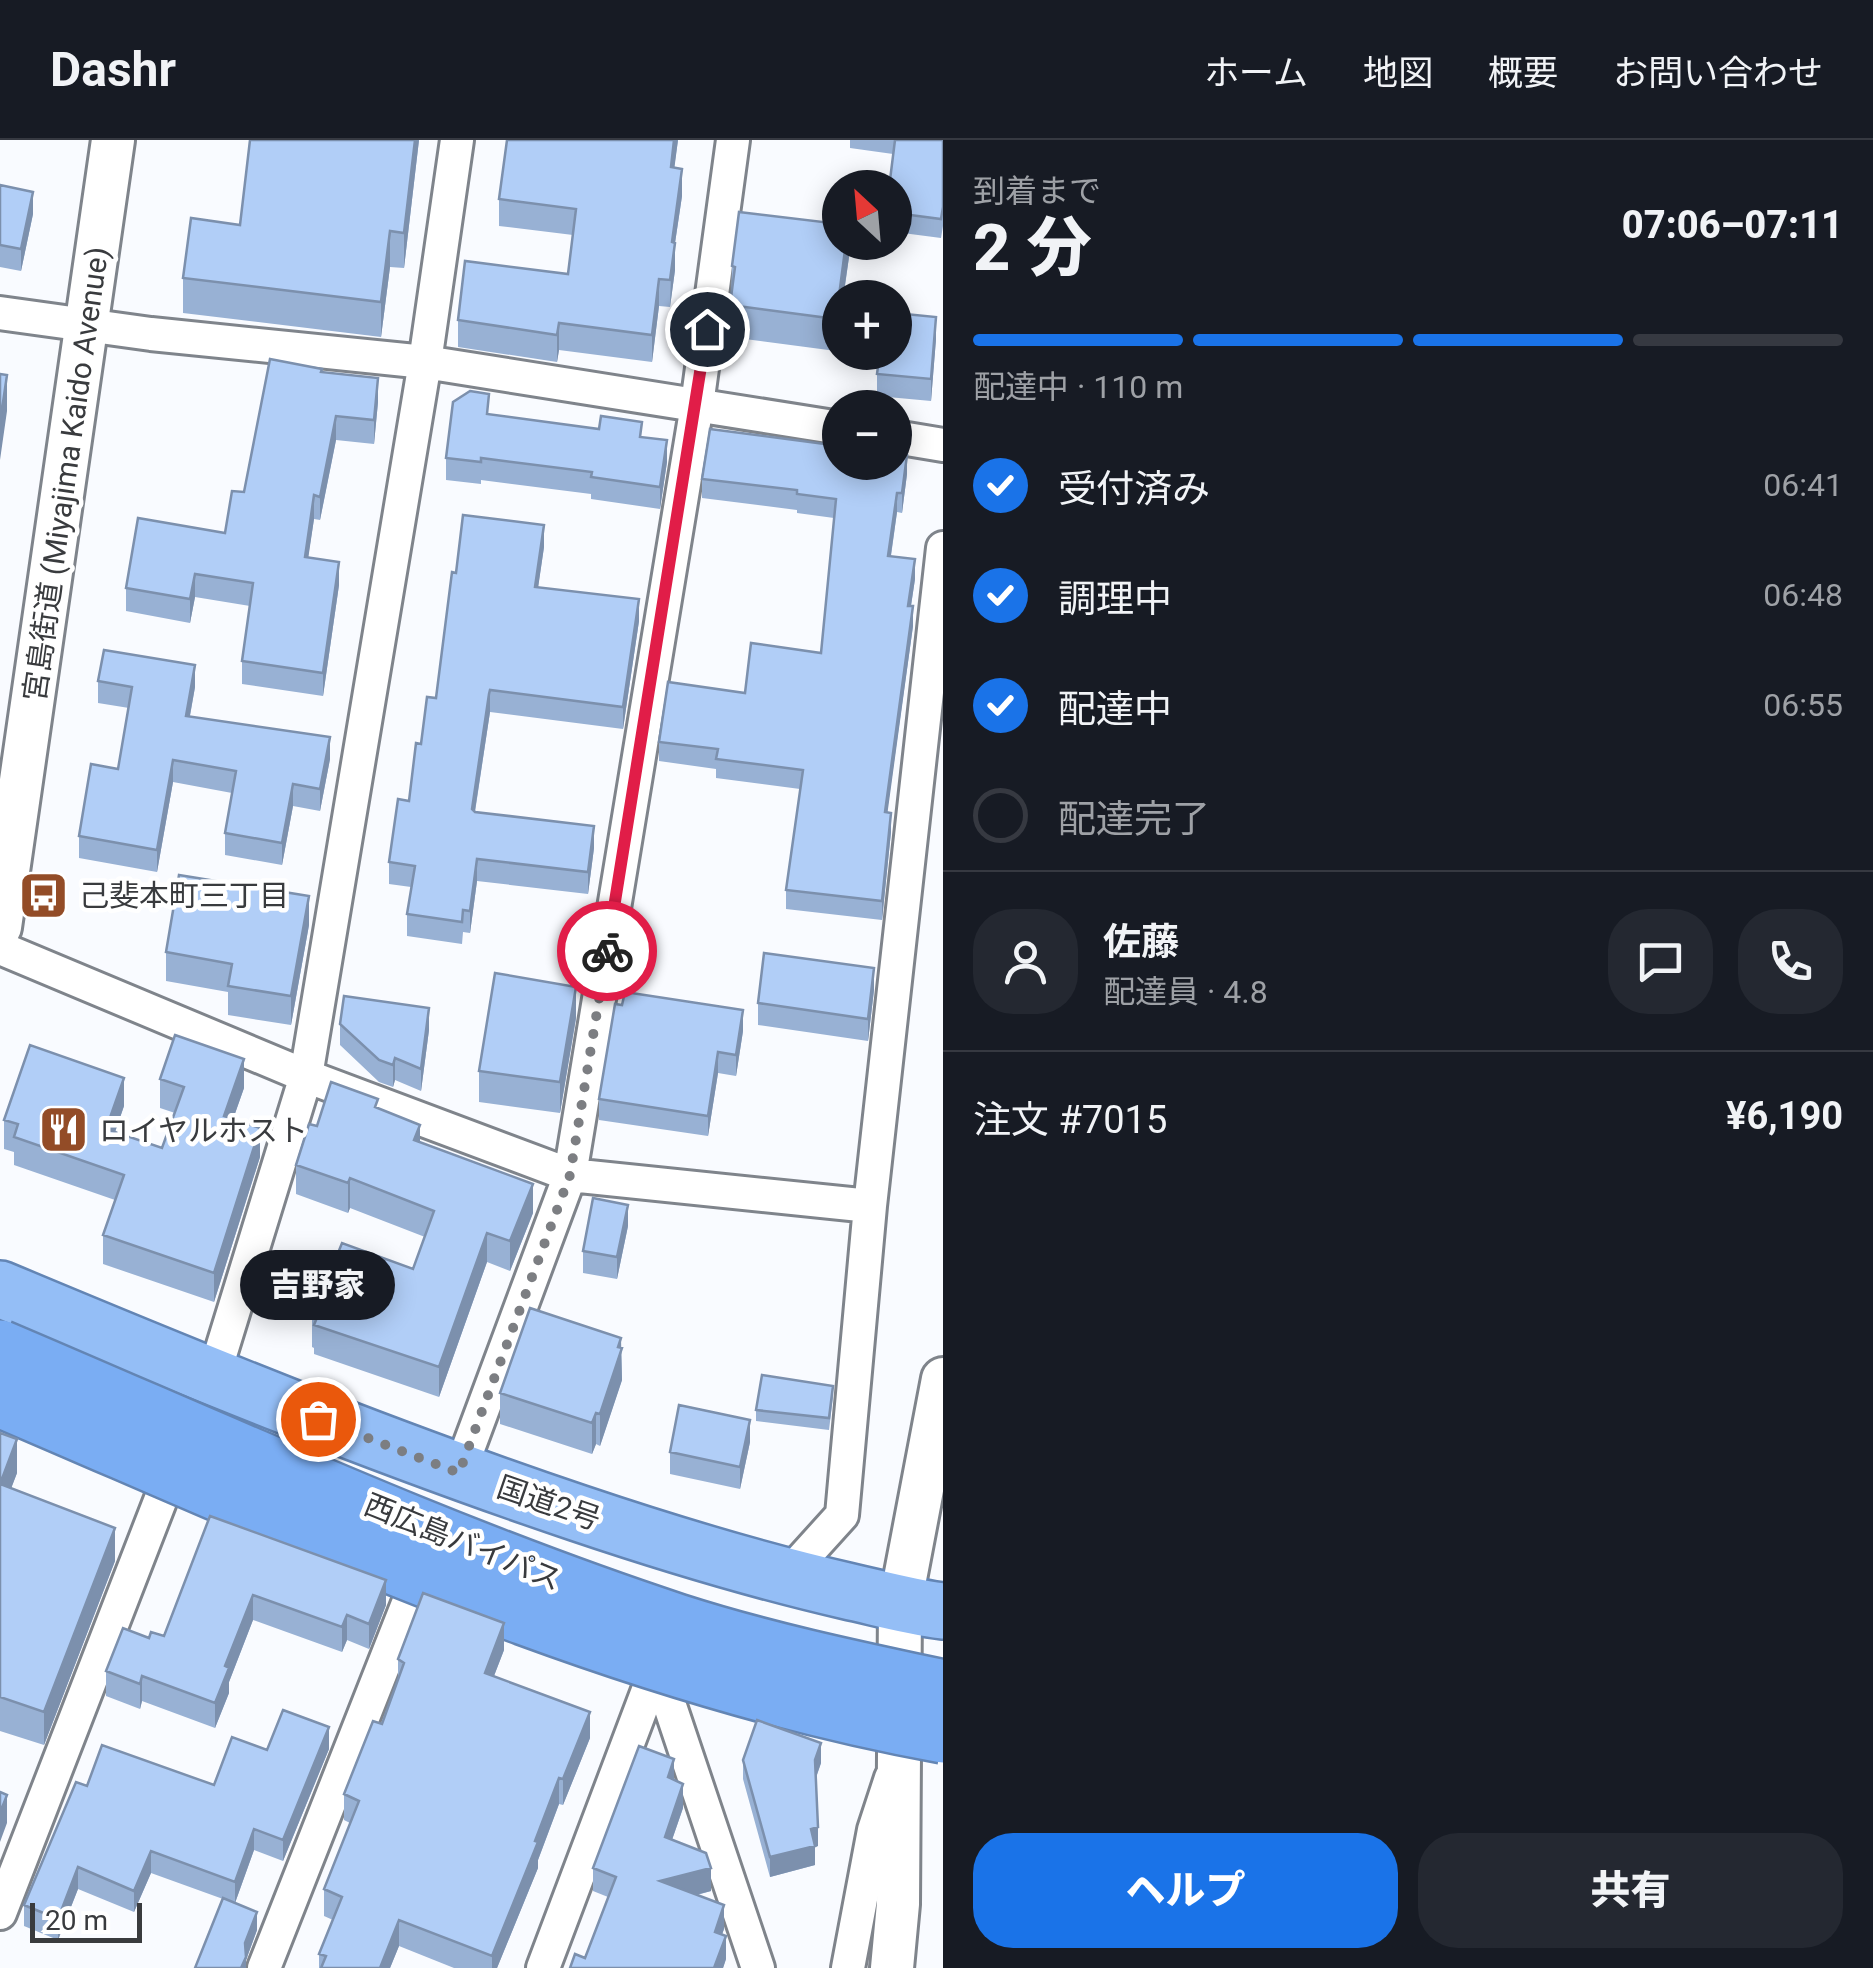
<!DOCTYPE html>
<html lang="ja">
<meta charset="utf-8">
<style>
body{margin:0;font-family:Roboto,"Noto Sans JP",sans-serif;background:#242831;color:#f1f3f6;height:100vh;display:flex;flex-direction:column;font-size:38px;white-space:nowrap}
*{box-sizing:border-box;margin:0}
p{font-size:32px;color:#9ea1a6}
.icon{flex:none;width:55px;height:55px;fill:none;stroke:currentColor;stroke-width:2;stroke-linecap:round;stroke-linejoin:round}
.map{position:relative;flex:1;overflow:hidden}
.side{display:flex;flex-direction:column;background:#171b24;width:930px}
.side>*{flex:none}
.needle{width:65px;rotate:334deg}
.tools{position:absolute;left:822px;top:30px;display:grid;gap:20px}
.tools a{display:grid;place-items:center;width:90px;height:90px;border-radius:50%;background:#171b24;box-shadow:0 5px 25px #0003;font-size:50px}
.scale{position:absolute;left:30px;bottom:25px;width:112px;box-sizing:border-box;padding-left:10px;border:5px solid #393b3e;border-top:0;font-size:28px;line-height:35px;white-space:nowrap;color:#393b3e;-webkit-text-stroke:8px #fff;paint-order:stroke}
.pin{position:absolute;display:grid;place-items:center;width:85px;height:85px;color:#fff;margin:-42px;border:5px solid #fff;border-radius:50%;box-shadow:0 2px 10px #0007}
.courier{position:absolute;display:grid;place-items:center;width:100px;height:100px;margin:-50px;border:8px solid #e11d48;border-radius:50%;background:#fff;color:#222;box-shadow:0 2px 12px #0007}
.bubble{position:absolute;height:70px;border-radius:35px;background:#171b24;box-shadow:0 5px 25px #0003;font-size:32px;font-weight:800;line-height:70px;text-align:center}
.head em{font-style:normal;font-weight:800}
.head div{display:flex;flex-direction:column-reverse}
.head{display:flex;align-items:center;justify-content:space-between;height:170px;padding:0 30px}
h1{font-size:65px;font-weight:800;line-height:75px}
.bar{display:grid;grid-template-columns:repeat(4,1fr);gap:15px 10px;align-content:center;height:120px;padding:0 30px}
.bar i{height:12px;border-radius:8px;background:#363941}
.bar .selected{background:#1a73e8}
.bar p{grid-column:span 4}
.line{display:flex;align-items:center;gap:25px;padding:0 30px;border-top:2px solid #363941}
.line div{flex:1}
.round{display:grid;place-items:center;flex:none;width:105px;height:105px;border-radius:40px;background:#242831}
ol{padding:0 30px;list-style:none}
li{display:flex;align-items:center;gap:30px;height:110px}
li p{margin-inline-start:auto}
li .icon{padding:10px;border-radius:50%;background:#1a73e8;color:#fff;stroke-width:4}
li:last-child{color:#9ea1a6}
li i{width:55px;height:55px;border:5px solid #363941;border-radius:50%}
.primary-button{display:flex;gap:20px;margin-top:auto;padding:20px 30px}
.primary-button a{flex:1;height:115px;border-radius:40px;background:#1a73e8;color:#fff;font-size:40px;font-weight:800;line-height:115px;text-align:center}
.primary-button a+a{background:#242831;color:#f1f3f6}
header{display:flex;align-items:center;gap:60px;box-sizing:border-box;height:140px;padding:0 50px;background:#171b24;border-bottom:2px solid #363941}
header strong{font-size:48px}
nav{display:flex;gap:55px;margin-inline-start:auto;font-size:35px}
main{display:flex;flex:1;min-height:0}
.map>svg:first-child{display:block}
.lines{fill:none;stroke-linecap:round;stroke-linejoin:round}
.minor-casing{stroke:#7f848b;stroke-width:38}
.tertiary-casing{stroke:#7f848b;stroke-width:48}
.trunk-casing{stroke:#6385b4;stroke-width:60}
.minor{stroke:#fff;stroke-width:32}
.tertiary{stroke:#fff;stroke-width:42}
.trunk{stroke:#94bef6;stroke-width:55}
.motorway-bridge-casing{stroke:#6385b4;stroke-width:60;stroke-linecap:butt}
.motorway-bridge{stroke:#7aadf3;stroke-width:55}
.wall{fill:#98b1d4}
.shaded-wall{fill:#7c90ad}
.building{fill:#b1cef7;stroke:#7c90ad;stroke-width:2.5}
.done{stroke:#7c7e82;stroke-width:10;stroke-dasharray:0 18}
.route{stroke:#e11d48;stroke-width:12}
.labels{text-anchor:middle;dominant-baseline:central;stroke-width:9;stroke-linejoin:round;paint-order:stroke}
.street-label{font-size:30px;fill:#393b3e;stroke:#fff}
.poi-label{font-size:30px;fill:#393b3e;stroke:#fff;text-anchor:start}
</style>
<header>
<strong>Dashr</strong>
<nav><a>ホーム</a><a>地図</a><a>概要</a><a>お問い合わせ</a></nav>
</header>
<main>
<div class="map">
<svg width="943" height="1828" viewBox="0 0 943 1828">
<rect width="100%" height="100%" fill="#f9fbff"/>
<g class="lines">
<defs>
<path id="minor" d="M0 173 151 194 425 222 840 288
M895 297 943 305
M0 808 306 936 570 1035 870 1066
M213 1238 306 936 425 222 457 0
M459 1333 570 1035 697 265 733 0
M785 1438 842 1375 870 1066 943 408
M668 1518 665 1551 758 1828
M0 1773 176 1320
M264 1828 424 1423
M543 1828 664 1508
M848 1828 874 1690 891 1638"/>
<path id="tertiary" d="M0 787 113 0
M892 1828 898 1764 900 1465 943 1239"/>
<path id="trunk" d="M0 1149C191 1229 382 1307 578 1373 667 1403 756 1430 847 1451 879 1458 910 1467 943 1471"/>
</defs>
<use href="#minor" class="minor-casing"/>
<use href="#tertiary" class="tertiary-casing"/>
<use href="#trunk" class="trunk-casing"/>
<use href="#minor" class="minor"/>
<use href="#tertiary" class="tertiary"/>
<use href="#trunk" class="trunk"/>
<defs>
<path id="motorway-bridge" d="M0 1208C224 1303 446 1406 677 1482 764 1510 854 1529 943 1548
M0 1259C307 1390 612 1535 943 1595"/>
</defs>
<use href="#motorway-bridge" class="motorway-bridge-casing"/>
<use href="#motorway-bridge" class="motorway-bridge"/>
</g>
<path class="wall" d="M419 0 404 128 390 127 381 197 183 173V138L240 85Z
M507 0H678L674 28 682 56 675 103V130L670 167 659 166 652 222 559 210 557 222 458 207V180L568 134 573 95 499 86V59Z
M850 0H943V86L941 98 895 92 893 14 850 8Z
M0 45 33 74 21 131 0 127Z
M849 102V117L836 211 730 197 732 126Z
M936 199 931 261 877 256V234Z
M322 232 378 262 374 304 336 300 320 380 314 379 308 417 339 445 323 556 242 544V521L250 466 195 457 190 483 126 471V448L225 393 244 352Z
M489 275 642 297 667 322 660 369 591 359V354L481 340V344L446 340V318Z
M907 334 902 373 897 372 891 416 915 439 911 466 913 486 887 672 891 692 882 780 786 769V750L800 649 716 638V629L659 621V602L745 553 821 513 834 378 797 373V370L702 358V339Z
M544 407 538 447 639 481 623 589 490 572 475 672 594 708 588 754 477 741 470 793 463 792 462 804 407 796V774L411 747 389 744V722L409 661 421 604 436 558 456 433Z
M98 541 195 547 190 576 330 619 320 671 293 666 282 725 225 715V693L232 653 173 642 157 732 79 718V696L118 629 129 568 98 563Z
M309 785 291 885 228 875V852L166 841V812Z
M874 850 868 901 758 885V863Z
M576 878 560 973 479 962V931Z
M340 884 429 890 421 951 395 940 393 947 379 942 340 905Z
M743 891 736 936 718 933 708 996 599 980V959Z
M160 939 244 948 233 979 260 1017 214 1162 103 1124V1095L115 1060 14 1025V1012L4 1009V980L124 966 115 992 162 1008 175 973 160 968Z
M378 969 420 1002 533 1073 510 1131 487 1122 439 1257 314 1214V1208L312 1207V1178L413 1129 425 1097 350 1068 348 1073 296 1054V1025L317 986Z
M628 1086 617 1139 583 1133V1111Z
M621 1208 622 1240 600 1306 596 1304 592 1314 500 1284V1253Z
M833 1257 829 1290 756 1281V1270Z
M0 1293 17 1333 11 1348 115 1421 44 1605 0 1591Z
M750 1302 740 1349 670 1334V1312Z
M210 1376 386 1465 369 1509 347 1500 342 1512 253 1480 229 1542V1553L215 1588 142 1561 140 1569 106 1556V1531L149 1498 164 1496Z
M504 1510 494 1536 590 1598 563 1665 559 1664 538 1720V1728L497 1828H454L399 1806 390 1828H319V1814L333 1780 324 1776V1749L350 1683 344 1680V1654L382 1584 398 1539V1519Z
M329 1609 283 1721 254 1710 235 1763 257 1790 246 1820V1828L223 1759 151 1733 134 1772 78 1749 58 1800 24 1786V1765L87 1646 214 1645 267 1610Z
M743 1620 821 1623 816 1638 818 1706 815 1707V1725L770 1737 743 1639Z
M674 1640 683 1668 672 1700 711 1751 697 1755 724 1789 722 1794 726 1819 723 1828H570L585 1818 608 1757 593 1751V1728Z"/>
<path class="shaded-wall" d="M415 0H419L404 128V93Z
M674 0H678L671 54V27Z
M682 29V56L675 103V130L670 167 672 102Z
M33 52V74L21 131V109Z
M390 91V127L381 197V162Z
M846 102H849V117L843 158H840V181L836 211V179Z
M659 139V166L652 222V195Z
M936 177V199L931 261V239Z
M559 183V210L557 222V195Z
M7 235V271L0 320V283Z
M378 238V262L374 304V280Z
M336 276V300L320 380V357Z
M667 300V322L660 369V347Z
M907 315V334L902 373V353Z
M897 353V372L888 435V416Z
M314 355V379L305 440V417Z
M544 385V407L535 469V447Z
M915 419V439L908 485V466Z
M339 422V445L323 556V533Z
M195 434V457L190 483V459Z
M639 459V481L623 589V567Z
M913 466V486L885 691V672Z
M195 525V547L186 597V576Z
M490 550V572L472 690V669Z
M330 597V619L320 671V649Z
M173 620V642L157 732V710Z
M293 644V666L282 725V703Z
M891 673V692L882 780V761Z
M594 686V708L588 754V732Z
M477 719V741L470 793V771Z
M309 756V785L291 885V856Z
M874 828V850L868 901V879Z
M576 847V878L560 973V942Z
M429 868V890L421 951V929Z
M743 870V891L736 936V915Z
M718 912V933L708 996V976Z
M395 918V940L393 947V925Z
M244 919V948L224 1005V976Z
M124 938V966L106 1018V989Z
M420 985V1014L414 1000Z
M260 988V1017L214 1162V1133Z
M350 1038V1068L348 1073V1043Z
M533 1044V1073L510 1131V1101Z
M628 1065V1086L617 1139V1117Z
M487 1093V1122L439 1257V1227Z
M621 1198 622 1240 600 1306V1274Z
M596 1273V1304L592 1314V1283Z
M750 1280V1302L740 1349V1327Z
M17 1299V1333L0 1378V1344Z
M115 1388V1421L44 1605V1572Z
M386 1440V1465L369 1509V1484Z
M253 1455V1480L229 1542V1553L215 1588V1563L225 1526Z
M347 1475V1500L342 1512V1487Z
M504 1483V1510L485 1559V1533Z
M142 1536V1561L140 1569V1544Z
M590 1572V1598L563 1665V1639Z
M329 1587V1609L283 1721V1700Z
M821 1603V1623L815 1640V1620Z
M674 1619V1642L668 1637Z
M559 1638V1664L538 1720V1728L497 1828H492V1816Z
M683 1644V1668L665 1720V1697Z
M7 1655V1683L0 1702V1673Z
M818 1687V1706L815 1707V1725L770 1737V1717L811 1689Z
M254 1689V1710L235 1763V1742Z
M151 1711V1733L134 1772V1751Z
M78 1727V1749L58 1800V1779Z
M711 1728V1751L660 1764V1741Z
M724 1765V1789L715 1815V1792Z
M257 1772V1790L246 1820V1828H241L245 1803Z
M399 1780V1806L390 1828H380Z
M726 1796V1819L723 1828H714Z"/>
<path class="building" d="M250 0H415L404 93 390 91 381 162 183 138 191 78 240 85Z
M507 0H674L671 27 682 29 672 102 675 103 670 140 659 139 652 195 559 183 557 195 458 180 465 121 568 134 576 69 499 59Z
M895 0H943V67L941 79 895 73V48H889Z
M0 45 33 52 21 109 0 105Z
M739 72 840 84V102H846L836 179 730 165 735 127 732 126Z
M895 173 936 177 931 239 877 234 880 212H895Z
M270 219 322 229 321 232 378 238 374 280 336 276 320 357 314 355 305 417 339 422 323 533 242 521 253 443 195 434 190 459 126 448 138 378 225 393 232 351 244 352Z
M0 234 7 235 0 283Z
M470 251 489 254 487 274 599 289 601 276 642 282 640 297 667 300 660 347 591 337 592 332 481 318V322L446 318 453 262Z
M710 289 840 306V322H895V313L907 315 902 353H897L888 416 915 419 908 466H913L885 672 891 673 882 761 786 750 803 630 716 619 718 609 659 602 668 542 745 553 751 503 821 513 836 359 797 354V350L702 339Z
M463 375 544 385 535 447 639 459 623 567 490 550 489 554 472 669 475 672 594 686 588 732 477 719 470 771 463 770 462 782 407 774 415 726 389 722 398 659 409 661 416 603 421 604 427 557 436 558 452 432 456 433Z
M104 510 195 525 186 576 330 597 320 649 293 644 282 703 225 693 236 631 173 620 157 710 79 696 91 624 118 629 132 547 98 541Z
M179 735 309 756 291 856 228 846 232 824 166 812Z
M764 813 874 828 868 879 758 863Z
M495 833 576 847 560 942 479 931Z
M625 852 743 870 736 915 718 912 708 976 599 959 615 864 622 865Z
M344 856 429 868 421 929 395 918 393 925 379 920 340 884Z
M175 895 244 919 224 976 260 988 214 1133 103 1095 124 1035 14 997 18 984 4 980 30 905 124 938 106 989 162 1008 184 947 160 939Z
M331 942 378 959 375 967 420 985 414 1000 533 1044 510 1101 487 1093 439 1227 314 1185 316 1180 312 1178 342 1103 413 1129 434 1071 350 1038 348 1043 296 1025 309 984 317 986Z
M593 1058 628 1065 617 1117 583 1111Z
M530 1168 621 1198 618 1207 622 1208 600 1274 596 1273 592 1283 500 1253Z
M762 1235 833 1246 829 1278 756 1270Z
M679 1265 750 1280 740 1327 670 1312Z
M0 1293 17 1299 0 1344 115 1388 44 1572 0 1557Z
M210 1376 386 1440 369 1484 347 1475 342 1487 253 1455 225 1526 229 1528 215 1563 142 1536 140 1544 106 1531 123 1488 149 1498 151 1492 164 1496Z
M423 1453 504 1483 485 1533 590 1572 563 1639 559 1638 535 1701 538 1702 492 1816 399 1780 380 1828H321L326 1816 319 1814 342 1757 324 1749 359 1661 344 1654 373 1581 382 1584 404 1523 398 1519Z
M283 1570 329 1587 283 1700 254 1689 235 1742 151 1711 134 1751 78 1727 58 1779 24 1765 76 1642 87 1646 102 1605 214 1645 232 1597 267 1610Z
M757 1580 821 1603 815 1620 818 1687 811 1689 815 1706 770 1717 743 1620Z
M639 1606 674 1619 668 1637 683 1644 665 1697 706 1713 711 1728 660 1741 724 1765 715 1792 726 1796 714 1828H570L575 1814 585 1818 616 1737 593 1728Z
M0 1652 7 1655 0 1673Z
M223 1758 257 1772 245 1803 246 1817 241 1828H195Z"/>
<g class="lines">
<path class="done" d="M318 1279 459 1333 570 1035 607 811"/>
<path class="route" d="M607 811 707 189"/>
</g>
<defs>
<symbol id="bus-square" viewBox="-11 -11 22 22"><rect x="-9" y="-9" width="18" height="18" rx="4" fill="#934c27" stroke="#fff"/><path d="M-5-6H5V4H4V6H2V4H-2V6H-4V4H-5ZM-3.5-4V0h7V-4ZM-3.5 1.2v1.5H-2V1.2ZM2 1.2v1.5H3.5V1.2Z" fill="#fff"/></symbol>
<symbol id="restaurant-square" viewBox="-11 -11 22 22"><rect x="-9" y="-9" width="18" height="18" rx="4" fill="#934c27" stroke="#fff"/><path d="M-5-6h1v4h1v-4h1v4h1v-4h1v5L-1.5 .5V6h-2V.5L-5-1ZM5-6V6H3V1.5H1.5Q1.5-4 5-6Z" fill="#fff"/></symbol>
</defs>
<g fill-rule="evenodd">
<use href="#bus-square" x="16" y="728" width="55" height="55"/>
<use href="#restaurant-square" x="36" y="962" width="55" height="55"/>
</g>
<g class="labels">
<g class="street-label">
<text transform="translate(66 334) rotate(-82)">宮島街道 (Miyajima Kaido Avenue)</text>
<text transform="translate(549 1363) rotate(19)">国道2号</text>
<text transform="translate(463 1402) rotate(22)">西広島バイパス</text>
</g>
<g class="poi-label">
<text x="79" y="755">己斐本町三丁目</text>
<text x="99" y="990">ロイヤルホスト</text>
</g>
</g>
</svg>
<div class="tools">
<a><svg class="needle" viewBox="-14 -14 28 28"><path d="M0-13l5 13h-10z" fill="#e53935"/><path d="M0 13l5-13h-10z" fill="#9ea1a6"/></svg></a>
<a>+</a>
<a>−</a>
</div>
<div class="scale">20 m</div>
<div class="pin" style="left:318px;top:1279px;background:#ea580c"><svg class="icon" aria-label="bag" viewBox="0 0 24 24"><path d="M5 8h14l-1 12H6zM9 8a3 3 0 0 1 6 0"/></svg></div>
<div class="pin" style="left:707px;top:189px;background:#1f2937"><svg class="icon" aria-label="home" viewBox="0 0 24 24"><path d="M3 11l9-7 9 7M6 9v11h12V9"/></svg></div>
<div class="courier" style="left:607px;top:811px"><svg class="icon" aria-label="bike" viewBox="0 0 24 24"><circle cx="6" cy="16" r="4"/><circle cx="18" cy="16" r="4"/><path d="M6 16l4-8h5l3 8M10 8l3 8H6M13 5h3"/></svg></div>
<div class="bubble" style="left:240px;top:1110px;width:155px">吉野家</div>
</div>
<section class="side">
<div class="head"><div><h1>2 分</h1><p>到着まで</p></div><em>07:06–07:11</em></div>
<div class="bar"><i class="selected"></i><i class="selected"></i><i class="selected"></i><i></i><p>配達中 · 110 m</p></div>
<ol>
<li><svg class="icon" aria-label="check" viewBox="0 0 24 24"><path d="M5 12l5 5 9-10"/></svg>受付済み<p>06:41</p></li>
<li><svg class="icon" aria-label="check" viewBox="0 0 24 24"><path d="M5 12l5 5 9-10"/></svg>調理中<p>06:48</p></li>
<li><svg class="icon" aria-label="check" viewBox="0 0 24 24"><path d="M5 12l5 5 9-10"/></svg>配達中<p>06:55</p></li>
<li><i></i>配達完了</li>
</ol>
<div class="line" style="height:180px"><a class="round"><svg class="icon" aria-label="person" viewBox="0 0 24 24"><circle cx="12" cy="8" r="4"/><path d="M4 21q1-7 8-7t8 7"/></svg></a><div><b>佐藤</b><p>配達員 · 4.8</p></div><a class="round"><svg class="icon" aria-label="chat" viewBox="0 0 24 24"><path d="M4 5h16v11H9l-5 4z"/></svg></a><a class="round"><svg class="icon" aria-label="phone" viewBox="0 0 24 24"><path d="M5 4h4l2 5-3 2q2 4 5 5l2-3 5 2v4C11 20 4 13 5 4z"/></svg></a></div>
<div class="line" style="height:130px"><div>注文 #7015</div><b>¥6,190</b></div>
<div class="primary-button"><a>ヘルプ</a><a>共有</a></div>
</section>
</main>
